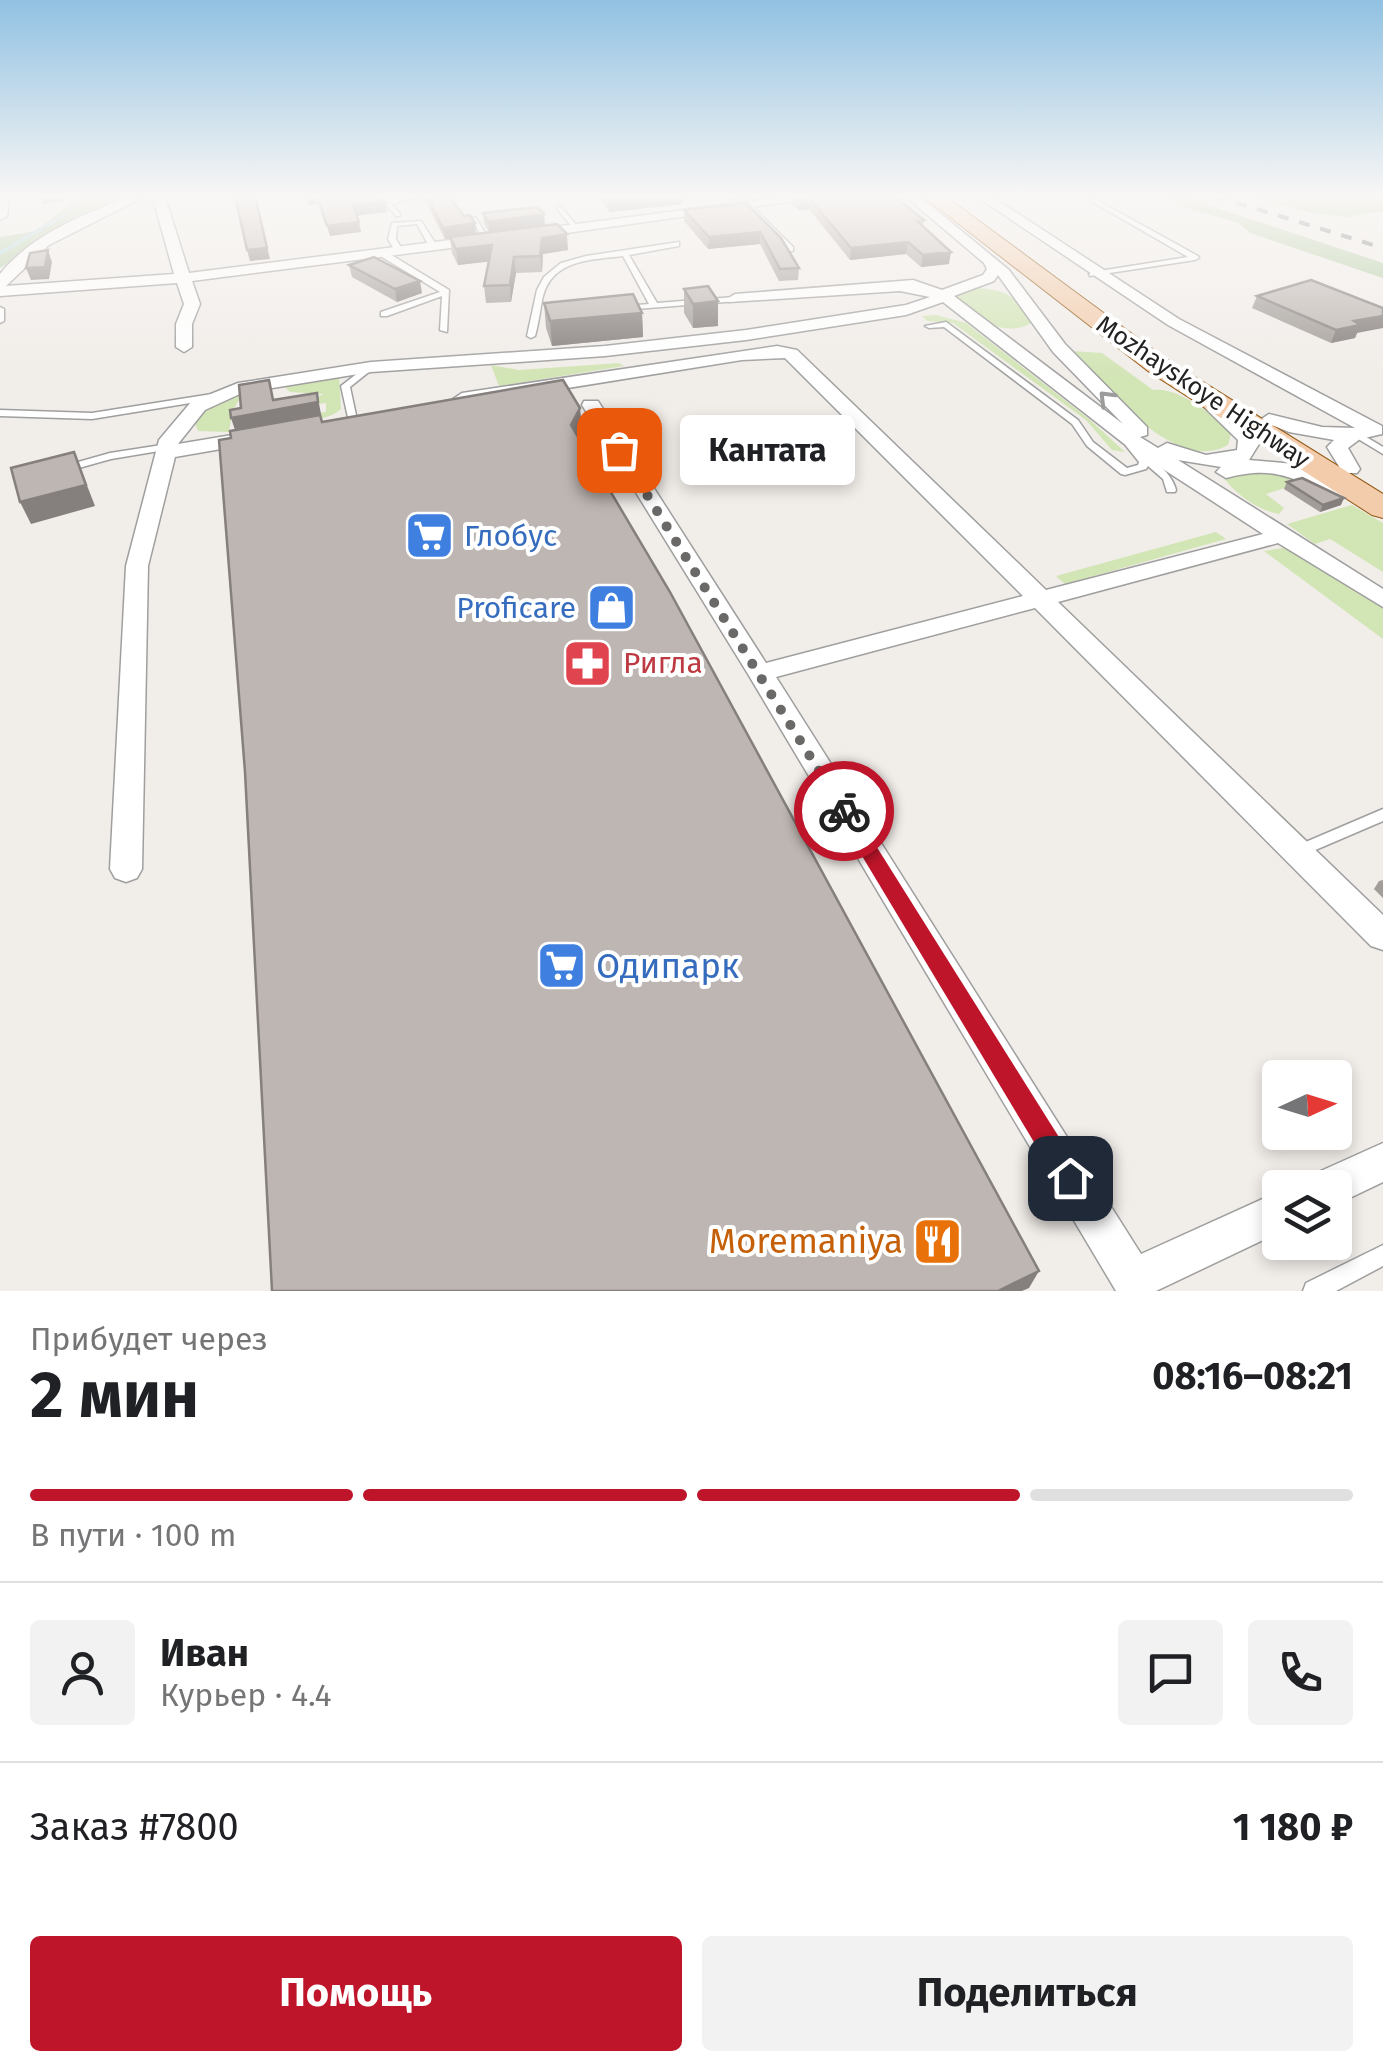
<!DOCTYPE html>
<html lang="ru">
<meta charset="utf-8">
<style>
body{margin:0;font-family:"Fira Sans",sans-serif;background:#f2f2f2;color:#202124;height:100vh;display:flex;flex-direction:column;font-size:38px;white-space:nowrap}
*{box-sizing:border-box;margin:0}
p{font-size:32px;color:#757577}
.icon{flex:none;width:55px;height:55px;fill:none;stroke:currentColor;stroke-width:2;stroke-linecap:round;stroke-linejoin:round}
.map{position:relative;height:1291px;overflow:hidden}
.details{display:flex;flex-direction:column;background:#fff;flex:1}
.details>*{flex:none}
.needle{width:65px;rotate:86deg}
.buttons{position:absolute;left:1262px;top:1060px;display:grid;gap:20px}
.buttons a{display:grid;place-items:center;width:90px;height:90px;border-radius:10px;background:#fff;box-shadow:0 5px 15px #0003;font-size:50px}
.pin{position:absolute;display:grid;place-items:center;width:85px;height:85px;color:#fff;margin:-42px;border-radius:20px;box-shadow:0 5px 15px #0006}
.courier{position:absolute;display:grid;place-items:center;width:100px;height:100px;margin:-50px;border:8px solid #be152a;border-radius:50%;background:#fff;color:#222;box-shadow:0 2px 12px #0007}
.bubble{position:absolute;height:70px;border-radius:10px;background:#fff;box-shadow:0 5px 15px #0003;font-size:32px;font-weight:700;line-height:70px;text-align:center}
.overview em{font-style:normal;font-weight:700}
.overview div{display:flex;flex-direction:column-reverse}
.overview{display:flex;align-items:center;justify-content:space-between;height:170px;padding:0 30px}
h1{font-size:65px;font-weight:700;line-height:75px}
.bar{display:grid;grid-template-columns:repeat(4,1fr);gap:15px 10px;align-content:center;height:120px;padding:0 30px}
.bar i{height:12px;border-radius:8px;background:#e0e0e0}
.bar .active{background:#be152a}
.bar p{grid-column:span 4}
.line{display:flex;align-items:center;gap:25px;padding:0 30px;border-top:2px solid #e0e0e0}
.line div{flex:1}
.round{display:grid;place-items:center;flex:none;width:105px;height:105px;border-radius:10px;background:#f2f2f2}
.action{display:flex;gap:20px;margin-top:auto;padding:20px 30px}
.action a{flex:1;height:115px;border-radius:10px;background:#be152a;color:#fff;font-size:40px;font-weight:700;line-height:115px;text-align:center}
.action a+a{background:#f2f2f2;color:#202124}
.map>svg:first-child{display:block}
.grass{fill:#d2e5b5}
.forest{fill:#b4cca3}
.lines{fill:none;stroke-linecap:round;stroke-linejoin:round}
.stream{stroke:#afd5d9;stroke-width:4}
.service-casing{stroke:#9f9f9f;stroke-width:3}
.minor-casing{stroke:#9f9f9f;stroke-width:3}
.primary-casing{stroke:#8f5510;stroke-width:2}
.service{fill:#fff;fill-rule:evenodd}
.minor{fill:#fff;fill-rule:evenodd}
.primary{fill:#f3ccac;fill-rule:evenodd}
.rail{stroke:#707070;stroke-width:4;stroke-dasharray:11 11;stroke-linecap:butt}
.wall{fill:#a39d99}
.shaded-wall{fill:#857f7d}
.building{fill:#beb6b2;stroke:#857f7d;stroke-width:2.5}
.oneway{stroke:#9c9c9c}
.route{fill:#be152a}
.done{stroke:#6a6968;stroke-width:10;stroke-dasharray:0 18}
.labels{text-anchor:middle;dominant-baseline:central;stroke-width:8;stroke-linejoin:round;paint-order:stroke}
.far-street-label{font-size:25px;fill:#222;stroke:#fff}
.shop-label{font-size:30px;fill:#366cbe;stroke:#fff;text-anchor:start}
.health-label{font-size:30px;fill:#be3a42;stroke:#fff;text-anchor:start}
.near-shop-label{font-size:35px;fill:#366cbe;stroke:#fff;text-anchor:start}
.near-food-label{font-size:35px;fill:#c56008;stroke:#fff;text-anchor:end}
</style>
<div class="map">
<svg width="1383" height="1291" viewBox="0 0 1383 1291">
<rect width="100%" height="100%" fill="#f1ede9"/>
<path class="grass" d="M977 288C1006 289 1017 298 1034 320 1014 341 963 319 955 295Z
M936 315 966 323 1089 419 1125 452 1112 450 1086 420 953 323 927 321 922 316Z
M1073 351 1102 353 1153 390C1178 386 1215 416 1231 434L1228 445C1175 475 1105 387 1073 351Z
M619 363 624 366 499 386 491 365 519 370Z
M339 377 341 409C330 419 308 423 295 416L326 412V403L298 406 324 394 290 392 285 387C244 394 236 388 229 432L198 431 195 424C221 383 295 384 339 377Z
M1262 469 1307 481 1266 494 1284 508 1279 514C1260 511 1235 494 1224 478L1232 472Z
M1352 505 1383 523V572L1330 539 1315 544 1287 524Z
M1216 532 1226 539 1065 584 1056 576Z
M1289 547 1383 604V639L1264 551Z"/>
<path class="forest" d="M80 196H121L0 268V237L36 231Z
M1165 196H1181L1383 263V278L1250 233 1239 223 1189 209Z
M1248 196H1383V211L1346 217 1312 213Z"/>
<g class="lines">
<path class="stream" d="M0 253 61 217 85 196"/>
<defs>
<path id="service" d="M1093 198 1198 256 1199 258 1195 260 1090 276 1089 274 1093 272 1188 257 1091 201V199Z
M384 200H388L400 214V216H396L384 202Z
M747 205H751L793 247V251H787L747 207Z
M557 207H561L578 227V229H574L557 209Z
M472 218H476L489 239 487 240H483Z
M421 221 437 246 436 248H430L417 224 397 226 396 239 403 251 396 253 388 239 392 223Z
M679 242V246L629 255 657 303 735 297H738V301L623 310 622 308 626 306 649 304 623 256C591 260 553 259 543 296 540 309 539 323 535 336L531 338 527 336 537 290 544 277 561 263 586 256Z
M382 253H388L449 290 447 332 440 330 442 296 387 316H381V312L440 292 382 257Z
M0 307 4 309V321L0 323Z
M946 322 1078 420 1093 442 1127 468 1138 465 1139 462 1123 442 1125 440H1131C1146 458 1170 467 1176 490L1175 492H1167L1163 479 1148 466 1146 469 1125 475 1121 474 1087 446 1072 424 944 327 929 328 925 326Z
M368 365 375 367 350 387 357 420 355 422H349L341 386Z
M212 394 217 397 215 399 92 419 0 416V410L92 413Z
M1358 432 1383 447V454L1355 437V433Z
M168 444 173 447 171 449 111 459 68 471 63 468 64 466 110 453Z
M1383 809V821L1299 857 1294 855 1291 851 1294 847Z
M1383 1245V1266L1336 1291H1303L1306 1283Z"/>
<path id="minor" d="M0 196H9L7 216 0 220Z
M128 196 165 197 189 273 482 236 489 240 482 244 192 281 200 304 192 324V347L184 352 176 347V324L184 304 177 283 0 296V274C32 234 82 216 128 196ZM144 197 154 202 174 274 6 286 49 245Z
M370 196H424L386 205Z
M791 196H829L531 238 524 234 531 230Z
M905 196H919L1009 270 1065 344 1147 427V435L1140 437 1158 448 1167 443 1206 455 1237 450 1238 440 1204 407 1213 401 1257 438 1259 444 1249 460 1294 464 1352 487 1355 491 1345 497C1293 484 1284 463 1226 478L1216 472 1221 467 1178 460 1383 589V607L1278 543 1058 602 1383 915V950L1371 946 1035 608 776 677 1141 1254 1280 1191V1232L1156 1291H1116L748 674 582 405 584 401H598L766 663 1023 596 785 358 742 360 462 405 453 399 462 393 777 346 797 350 1046 590 1263 534 1123 443 943 302 906 315 746 340 605 356 371 372 242 393 205 410 178 444 250 432 260 438 250 444 175 457 148 566 142 869 137 878 126 882 115 878 110 869 126 566 159 440 191 402 238 383 371 362 605 346 746 330 906 305 930 297 900 291 729 302 727 299 735 294 913 280 942 290 983 275 987 269 984 263ZM998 275 1053 352 1123 424 954 296 994 281Z
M976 196H991L1179 319 1382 426V434L1360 439 1348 448 1360 469 1357 473H1343L1327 447 1334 440 1289 432 1260 420 1269 414 1322 427 1355 428 1168 325Z
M1383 1143V1182L1335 1205V1188H1308L1314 1174Z"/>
<path id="primary" d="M923 196H945L1166 359 1383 494V518L1372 515 1148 371Z"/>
</defs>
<use href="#service" class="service-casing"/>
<use href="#minor" class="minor-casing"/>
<use href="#primary" class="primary-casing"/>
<use href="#service" class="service"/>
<use href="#minor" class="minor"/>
<use href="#primary" class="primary"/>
<path class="rail" d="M1215 196 1383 248"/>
</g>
<path class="wall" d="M420 196H449L464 216 475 223 476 234 489 232 484 224 483 213 545 225 568 250 543 254 542 272 516 273 511 302 486 303 484 286 489 261 458 265 452 253 450 238 445 239 426 203 421 201Z
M598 196H683V204L609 212Z
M793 196H894L924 220 923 226 949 264 921 267 906 254 850 260 809 209 799 210 792 205Z
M746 203 799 268 798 280 779 281 760 244 708 249 684 221V210Z
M349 265 422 293 397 302 352 277Z
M684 289 718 301V326L693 328 684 313Z
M1257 296 1357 333 1355 338 1331 343 1252 308Z
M544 303 642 313 643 337 552 346 546 328Z
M1287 482 1341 505 1320 512 1284 489Z
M1383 880V898L1374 889 1379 881Z"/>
<path class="shaded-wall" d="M40 196H64V201L43 204Z
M255 196 270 259 250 261 247 250Z
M307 196H316L318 204 309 205Z
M657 196H683V204L609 212V201Z
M729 196H762L729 201Z
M809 198V209L799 210 800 200Z
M385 202 387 212 355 216 353 205Z
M544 214 545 225 490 233 488 222Z
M359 222 361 232 330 236 327 226Z
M475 223 476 235 445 239 443 228Z
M760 232V244L708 249 709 237Z
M567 234 568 250 543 254 542 272 540 256 542 238Z
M908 242 906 254 850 260 851 248Z
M492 245 494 261 458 265 456 249Z
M48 250 52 262 49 279 31 280 26 268Z
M951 252 949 264 921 267 923 255Z
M514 257 516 273 511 302 510 285Z
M420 281 422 293 397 302 395 289Z
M718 301V326L693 328V304Z
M642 313 643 337 552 346 550 321Z
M1383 316V328L1357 333 1355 338 1331 343 1336 330 1354 321Z
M269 380 276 410 317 393 321 414 235 430 231 418Z
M580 408 582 427 573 444 571 425Z
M74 452 95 506 31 524 20 502Z
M1344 498 1341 505 1320 512 1323 505Z
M1039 1271 1029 1288 1022 1291H998Z"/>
<path class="building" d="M235 196H255L267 248 247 250Z
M317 196H376L385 202 353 205 359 222 327 226Z
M427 196H449L464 216 470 215 475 223 443 228Z
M605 196H657L609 201Z
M795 196H894L924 220 917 221 951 252 923 255 908 242 851 248 809 198 800 200Z
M746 203 781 238 799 268 780 269 760 232 709 237 684 210Z
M537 207 544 214 488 222 483 213Z
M557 224 567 234 542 238 540 256 514 257 510 285 484 286 492 245 456 249 450 237Z
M48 250 45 267 26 268 30 253Z
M374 257 420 281 395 289 349 265Z
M1311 280 1383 308V316L1354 321 1360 325 1336 330 1257 296Z
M708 286 718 301 693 304 684 289Z
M633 294 642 313 550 321 544 303Z
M269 380 273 400 317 393 318 402 231 418 230 410 241 408 239 385Z
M563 380 580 408 571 425 670 592 1039 1271 998 1291H272L245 772 219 440 231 438 230 431 320 415 322 422Z
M74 452 86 485 20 502 11 468Z
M1302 478 1344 498 1323 505 1287 482Z"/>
<defs><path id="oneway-chevron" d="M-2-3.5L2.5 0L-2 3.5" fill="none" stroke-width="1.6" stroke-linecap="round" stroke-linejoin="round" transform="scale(2.5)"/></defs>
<use class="oneway" href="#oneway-chevron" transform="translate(1106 398) rotate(-135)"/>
<linearGradient id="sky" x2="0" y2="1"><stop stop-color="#91c1e2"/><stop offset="0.52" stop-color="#f9f7f5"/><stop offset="1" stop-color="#f9f7f5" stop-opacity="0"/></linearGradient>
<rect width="1383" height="377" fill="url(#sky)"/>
<path class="route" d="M844 803 851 806 1079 1169 1083 1178 1079 1187 1070 1191 1061 1187 838 816 835 811Z"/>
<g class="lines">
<path class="done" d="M619 450 844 811"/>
</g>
<defs>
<symbol id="supermarket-square" viewBox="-11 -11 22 22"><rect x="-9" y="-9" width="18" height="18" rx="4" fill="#3f7fe0" stroke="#fff"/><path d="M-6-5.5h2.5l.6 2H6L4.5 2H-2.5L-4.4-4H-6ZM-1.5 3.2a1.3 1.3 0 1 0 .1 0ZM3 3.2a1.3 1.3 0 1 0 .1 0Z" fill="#fff"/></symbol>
<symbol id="shop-square" viewBox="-11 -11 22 22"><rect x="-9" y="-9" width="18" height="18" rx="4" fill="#3f7fe0" stroke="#fff"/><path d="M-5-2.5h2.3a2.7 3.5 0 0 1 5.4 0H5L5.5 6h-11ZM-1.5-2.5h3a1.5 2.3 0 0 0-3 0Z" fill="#fff"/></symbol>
<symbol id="pharmacy-square" viewBox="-11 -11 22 22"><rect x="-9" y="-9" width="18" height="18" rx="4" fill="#e0444e" stroke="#fff"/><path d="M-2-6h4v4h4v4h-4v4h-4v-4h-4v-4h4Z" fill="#fff"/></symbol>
<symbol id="restaurant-square" viewBox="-11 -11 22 22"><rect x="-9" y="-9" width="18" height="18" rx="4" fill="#e8710a" stroke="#fff"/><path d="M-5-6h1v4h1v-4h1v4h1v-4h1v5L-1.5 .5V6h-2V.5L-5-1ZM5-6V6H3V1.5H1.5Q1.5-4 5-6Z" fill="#fff"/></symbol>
</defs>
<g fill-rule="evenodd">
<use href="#supermarket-square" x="402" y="508" width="55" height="55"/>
<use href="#shop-square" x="584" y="580" width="55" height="55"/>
<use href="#pharmacy-square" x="560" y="636" width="55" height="55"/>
<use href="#supermarket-square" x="534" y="938" width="55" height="55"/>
<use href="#restaurant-square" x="910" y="1214" width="55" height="55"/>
</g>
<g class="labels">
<g class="far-street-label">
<text transform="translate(1203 392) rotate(34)">Mozhayskoye Highway</text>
</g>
<g class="shop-label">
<text x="464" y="536">Глобус</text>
<text x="576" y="608" text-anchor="end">Proficare</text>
</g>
<g class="health-label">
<text x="623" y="663">Ригла</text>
</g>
<g class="near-shop-label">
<text x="596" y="966">Одипарк</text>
</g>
<g class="near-food-label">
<text x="903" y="1241">Moremaniya</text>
</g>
</g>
</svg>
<div class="buttons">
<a><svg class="needle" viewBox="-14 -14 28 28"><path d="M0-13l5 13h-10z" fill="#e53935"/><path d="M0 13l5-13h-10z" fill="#757577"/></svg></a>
<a><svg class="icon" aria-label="layers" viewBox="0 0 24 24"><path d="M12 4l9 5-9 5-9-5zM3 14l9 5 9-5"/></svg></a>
</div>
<div class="pin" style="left:619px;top:450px;background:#ea580c"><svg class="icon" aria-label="bag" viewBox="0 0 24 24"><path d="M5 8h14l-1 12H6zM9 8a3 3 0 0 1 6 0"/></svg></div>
<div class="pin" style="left:1070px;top:1178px;background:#1f2937"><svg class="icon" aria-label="home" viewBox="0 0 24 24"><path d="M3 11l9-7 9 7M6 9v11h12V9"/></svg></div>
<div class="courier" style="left:844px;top:811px"><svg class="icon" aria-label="bike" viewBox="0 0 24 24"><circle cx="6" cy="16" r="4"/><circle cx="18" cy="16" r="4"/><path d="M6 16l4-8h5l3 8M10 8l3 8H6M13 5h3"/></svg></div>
<div class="bubble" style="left:680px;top:415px;width:175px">Кантата</div>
</div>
<section class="details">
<div class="overview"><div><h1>2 мин</h1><p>Прибудет через</p></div><em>08:16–08:21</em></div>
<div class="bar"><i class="active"></i><i class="active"></i><i class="active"></i><i></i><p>В пути · 100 m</p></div>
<div class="line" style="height:180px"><a class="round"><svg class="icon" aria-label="person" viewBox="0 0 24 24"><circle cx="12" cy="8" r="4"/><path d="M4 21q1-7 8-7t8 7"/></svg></a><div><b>Иван</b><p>Курьер · 4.4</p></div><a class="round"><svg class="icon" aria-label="chat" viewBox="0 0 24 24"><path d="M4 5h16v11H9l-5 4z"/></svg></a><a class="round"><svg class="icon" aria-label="phone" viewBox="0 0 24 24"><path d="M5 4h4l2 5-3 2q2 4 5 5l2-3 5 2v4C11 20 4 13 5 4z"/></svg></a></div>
<div class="line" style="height:130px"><div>Заказ #7800</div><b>1 180 ₽</b></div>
<div class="action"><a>Помощь</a><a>Поделиться</a></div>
</section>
